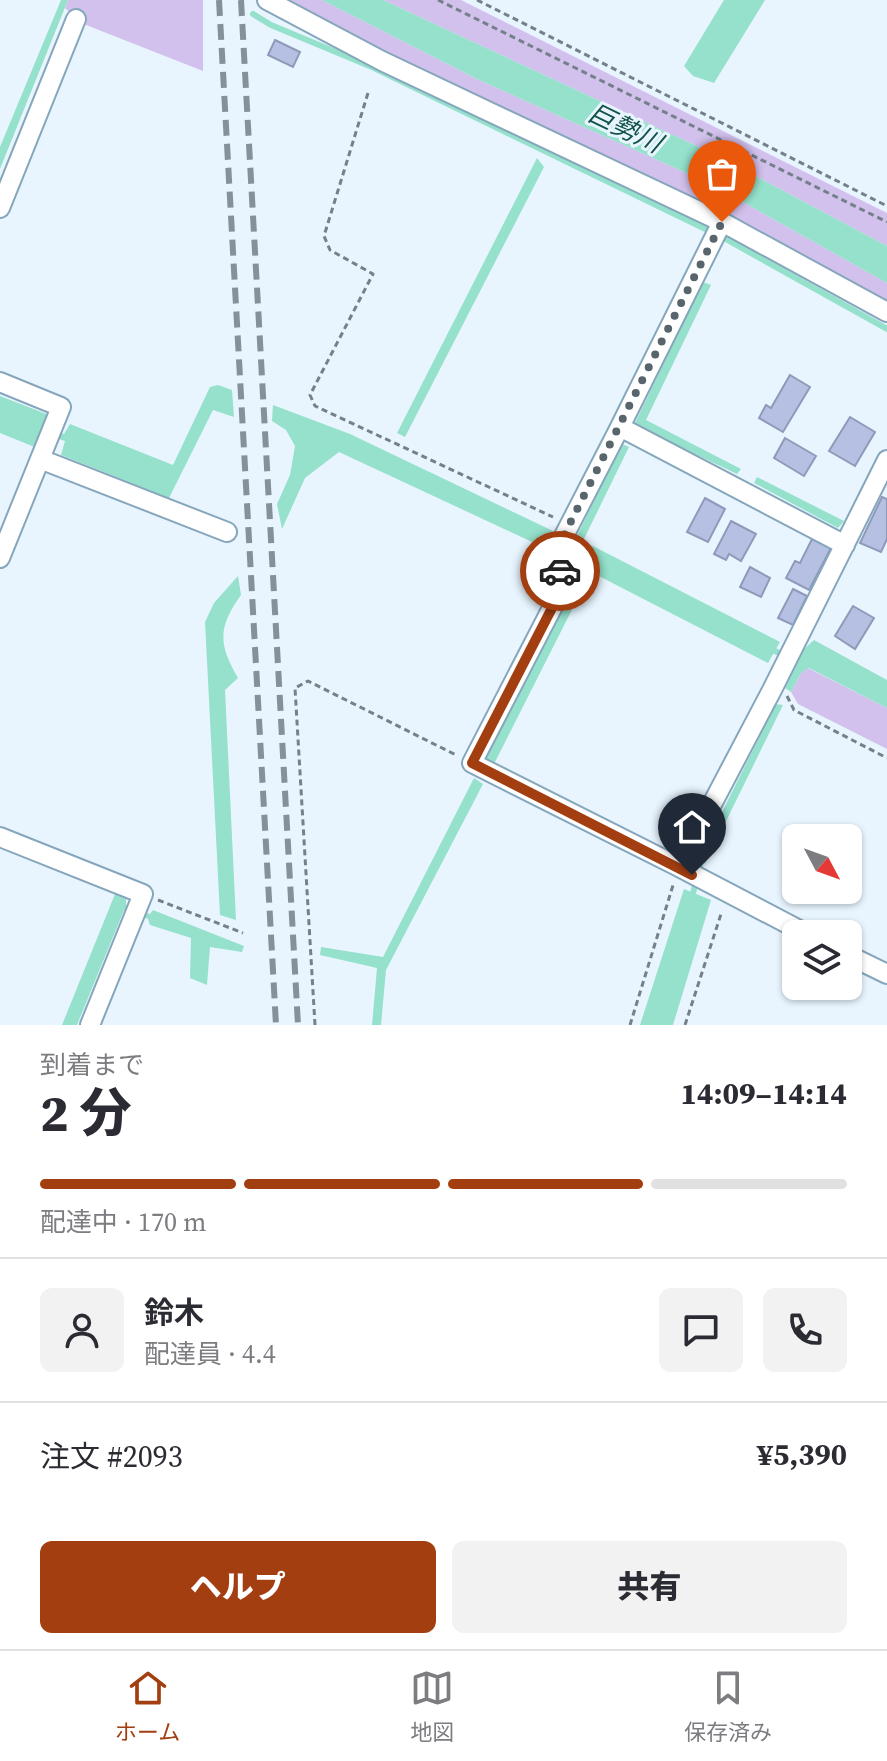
<!DOCTYPE html>
<html lang="ja">
<meta charset="utf-8">
<style>
body{margin:0;font-family:"Source Serif 4","Noto Sans JP",serif;background:#f2f2f3;color:#2b2b33;height:100vh;display:flex;flex-direction:column;font-size:30px;white-space:nowrap}
*{box-sizing:border-box;margin:0}
p{font-size:26px;color:#7c7c81}
.icon{flex:none;width:44px;height:44px;fill:none;stroke:currentColor;stroke-width:2;stroke-linecap:round;stroke-linejoin:round}
.map{position:relative;height:1025px;overflow:hidden}
.panel{display:flex;flex-direction:column;background:#fff;flex:1}
.panel>*{flex:none}
.needle{width:52px;rotate:131deg}
.tools{position:absolute;left:782px;top:824px;display:grid;gap:16px}
.tools a{display:grid;place-items:center;width:80px;height:80px;border-radius:12px;background:#fff;box-shadow:0 2px 6px #0004;font-size:40px}
.pin{position:absolute;display:grid;place-items:center;width:68px;height:68px;color:#fff;margin:-82px -34px;border-radius:50% 50% 50% 0;rotate:-45deg;box-shadow:0 0 8px #0007}
.pin .icon{rotate:45deg}
.courier{position:absolute;display:grid;place-items:center;width:80px;height:80px;margin:-40px;border:6px solid #a33e11;border-radius:50%;background:#fff;color:#222;box-shadow:0 2px 10px #0007}
.head em{font-style:normal;font-weight:800}
.head div{display:flex;flex-direction:column-reverse}
.head{display:flex;align-items:center;justify-content:space-between;height:136px;padding:0 40px}
h1{font-size:52px;font-weight:800;line-height:60px}
.bar{display:grid;grid-template-columns:repeat(4,1fr);gap:12px 8px;align-content:center;height:96px;padding:0 40px}
.bar i{height:10px;border-radius:6px;background:#e1e1e2}
.bar .current{background:#a33e11}
.bar p{grid-column:span 4}
.line{display:flex;align-items:center;gap:20px;padding:0 40px;border-top:2px solid #e1e1e2}
.line div{flex:1}
.round{display:grid;place-items:center;flex:none;width:84px;height:84px;border-radius:12px;background:#f2f2f3}
.cta{display:flex;gap:16px;margin-top:auto;padding:16px 40px}
.cta a{flex:1;height:92px;border-radius:12px;background:#a33e11;color:#fff;font-size:32px;font-weight:800;line-height:92px;text-align:center}
.cta a+a{background:#f2f2f3;color:#2b2b33}
.dock{display:flex;justify-content:space-around;align-items:center;height:112px;border-top:2px solid #e1e1e2;background:#fff;font-size:22px;color:#7c7c81}
.dock a{display:grid;justify-items:center;gap:4px}
.dock .current{color:#a33e11}
.map>svg:first-child{display:block}
.green{fill:#d3c1ed}
.water{fill:#95e1cc}
.lines{fill:none;stroke-linecap:round;stroke-linejoin:round}
.stream{stroke:#95e1cc;stroke-width:6}
.building{fill:#b6c0e2;stroke:#9099b9;stroke-width:2}
.minor-casing{stroke:#86a6bc;stroke-width:22}
.path{stroke:#74818a;stroke-width:3;stroke-dasharray:6 4;stroke-linecap:butt}
.minor{stroke:#fff;stroke-width:18}
.rail{stroke:#84919a;stroke-width:6;stroke-dasharray:16 8;stroke-linecap:butt}
.done{stroke:#58656d;stroke-width:8;stroke-dasharray:0 14.4}
.route{stroke:#a33e11;stroke-width:10}
.labels{text-anchor:middle;dominant-baseline:central;stroke-width:6;stroke-linejoin:round;paint-order:stroke}
.water-label{font-size:26px;font-style:italic;fill:#135345;stroke:#e8f5ff}
</style>
<div class="map">
<svg width="887" height="1025" viewBox="0 0 887 1025">
<rect width="100%" height="100%" fill="#e8f5ff"/>
<path class="green" d="M68 0H203V71L81 23 65 8Z
M289 0H322L477 79 711 184 887 283V304L724 216 399 58Z
M383 0H461L887 213V246L714 154Z
M808 668 887 708V749L798 704 791 692 801 673Z"/>
<path class="water" d="M61 0H68L0 169V147Z
M322 0H383L714 154 887 246V283L711 184 477 79Z
M724 0H765L714 83 693 76 684 66Z
M537 158 544 167 405 437 397 433Z
M703 282 711 285 646 420 741 469 737 474 634 425Z
M218 385 232 390 234 417 213 410 169 498 61 455 65 441 43 434 37 448 0 433V396L49 415 46 427 64 434 70 424 173 465 210 387Z
M273 405 350 434 553 531 543 547 339 452 305 478 282 529 277 504 290 475 295 446 286 430 272 421Z
M622 444 629 447 583 541 780 642 768 663 591 572 494 764 485 758 581 569 566 558Z
M757 477 844 521 838 528 754 483Z
M238 576 241 595C218 627 218 644 238 678L225 690 236 920 220 915 205 622 214 603Z
M814 640 887 680V708L809 668 801 673 791 692 785 688 804 649Z
M776 704 783 705 705 864 698 860Z
M474 778 483 784 386 970 381 1025H372L377 968 320 955 321 947 383 957Z
M684 889 711 900 673 1025H640Z
M115 894 126 899V905L150 914 153 910 244 946 242 952 210 947 207 985 190 978 191 938 150 925 148 919 124 910 77 1025H62Z"/>
<g class="lines">
<path class="stream" d="M253 14 271 25 372 67 724 238 887 329
M549 539 571 548
M775 651 798 662
M693 893 701 862"/>
</g>
<path class="building" d="M275 40 300 52 293 67 268 55Z
M790 375 810 387 783 432 759 418 766 405 771 408Z
M850 417 875 432 855 466 829 451Z
M785 438 816 456 804 476 774 458Z
M882 497 887 499V539L881 552 860 543Z
M705 498 725 509 708 542 687 532Z
M731 521 756 534 741 561 729 554 726 560 714 554Z
M812 539 831 548 809 590 786 578 795 561 800 563Z
M750 567 770 578 761 597 740 587Z
M793 589 807 596 793 625 778 618Z
M853 606 874 618 855 649 835 636Z"/>
<g class="lines">
<defs>
<path id="minor" d="M267 0 382 61 722 222 887 312
M0 208 76 19
M722 222 620 427 845 545
M0 382 61 407 0 558
M620 427 551 561 567 579 472 763 679 867
M40 459 227 532
M0 837 143 894 90 1025
M807 934 679 867 773 688 887 460
M848 955 887 974"/>
</defs>
<use href="#minor" class="minor-casing"/>
<path class="path" d="M438 0 887 222
M477 0 887 206
M368 93 324 236 330 250 373 274 310 395 315 406 553 517
M787 696 794 710 887 758
M158 900 243 933
M315 1025 295 688 308 681 458 756
M630 1025 674 882
M685 1025 722 911"/>
<use href="#minor" class="minor"/>
<path class="rail" d="M219 0 276 1025
M241 0 298 1025"/>
</g>
<g class="lines">
<path class="done" d="M560 571 551 561 722 222"/>
<path class="route" d="M560 571 567 579 472 763 692 875"/>
</g>
<g class="labels">
<g class="water-label">
<text transform="translate(625 128) rotate(26)">巨勢川</text>
</g>
</g>
</svg>
<div class="tools">
<a><svg class="needle" viewBox="-14 -14 28 28"><path d="M0-13l5 13h-10z" fill="#e53935"/><path d="M0 13l5-13h-10z" fill="#7c7c81"/></svg></a>
<a><svg class="icon" aria-label="layers" viewBox="0 0 24 24"><path d="M12 4l9 5-9 5-9-5zM3 14l9 5 9-5"/></svg></a>
</div>
<div class="pin" style="left:722px;top:222px;background:#ea580c"><svg class="icon" aria-label="bag" viewBox="0 0 24 24"><path d="M5 8h14l-1 12H6zM9 8a3 3 0 0 1 6 0"/></svg></div>
<div class="pin" style="left:692px;top:875px;background:#1f2937"><svg class="icon" aria-label="home" viewBox="0 0 24 24"><path d="M3 11l9-7 9 7M6 9v11h12V9"/></svg></div>
<div class="courier" style="left:560px;top:571px"><svg class="icon" aria-label="car" viewBox="0 0 24 24"><path d="M5 17H2v-5l4-1 3-4h7l3 4 3 1v5h-3M9 17h6M6 11h13"/><circle cx="7" cy="17" r="2"/><circle cx="17" cy="17" r="2"/></svg></div>
</div>
<section class="panel">
<div class="head"><div><h1>2 分</h1><p>到着まで</p></div><em>14:09–14:14</em></div>
<div class="bar"><i class="current"></i><i class="current"></i><i class="current"></i><i></i><p>配達中 · 170 m</p></div>
<div class="line" style="height:144px"><a class="round"><svg class="icon" aria-label="person" viewBox="0 0 24 24"><circle cx="12" cy="8" r="4"/><path d="M4 21q1-7 8-7t8 7"/></svg></a><div><b>鈴木</b><p>配達員 · 4.4</p></div><a class="round"><svg class="icon" aria-label="chat" viewBox="0 0 24 24"><path d="M4 5h16v11H9l-5 4z"/></svg></a><a class="round"><svg class="icon" aria-label="phone" viewBox="0 0 24 24"><path d="M5 4h4l2 5-3 2q2 4 5 5l2-3 5 2v4C11 20 4 13 5 4z"/></svg></a></div>
<div class="line" style="height:104px"><div>注文 #2093</div><b>¥5,390</b></div>
<div class="cta"><a>ヘルプ</a><a>共有</a></div>
</section>
<nav class="dock">
<a class="current"><svg class="icon" aria-label="home" viewBox="0 0 24 24"><path d="M3 11l9-7 9 7M6 9v11h12V9"/></svg>ホーム</a>
<a><svg class="icon" aria-label="map" viewBox="0 0 24 24"><path d="M3 6l6-2 6 2 6-2v14l-6 2-6-2-6 2zM9 4v14M15 6v14"/></svg>地図</a>
<a><svg class="icon" aria-label="saved" viewBox="0 0 24 24"><path d="M7 4h10v16l-5-4-5 4z"/></svg>保存済み</a>
</nav>
